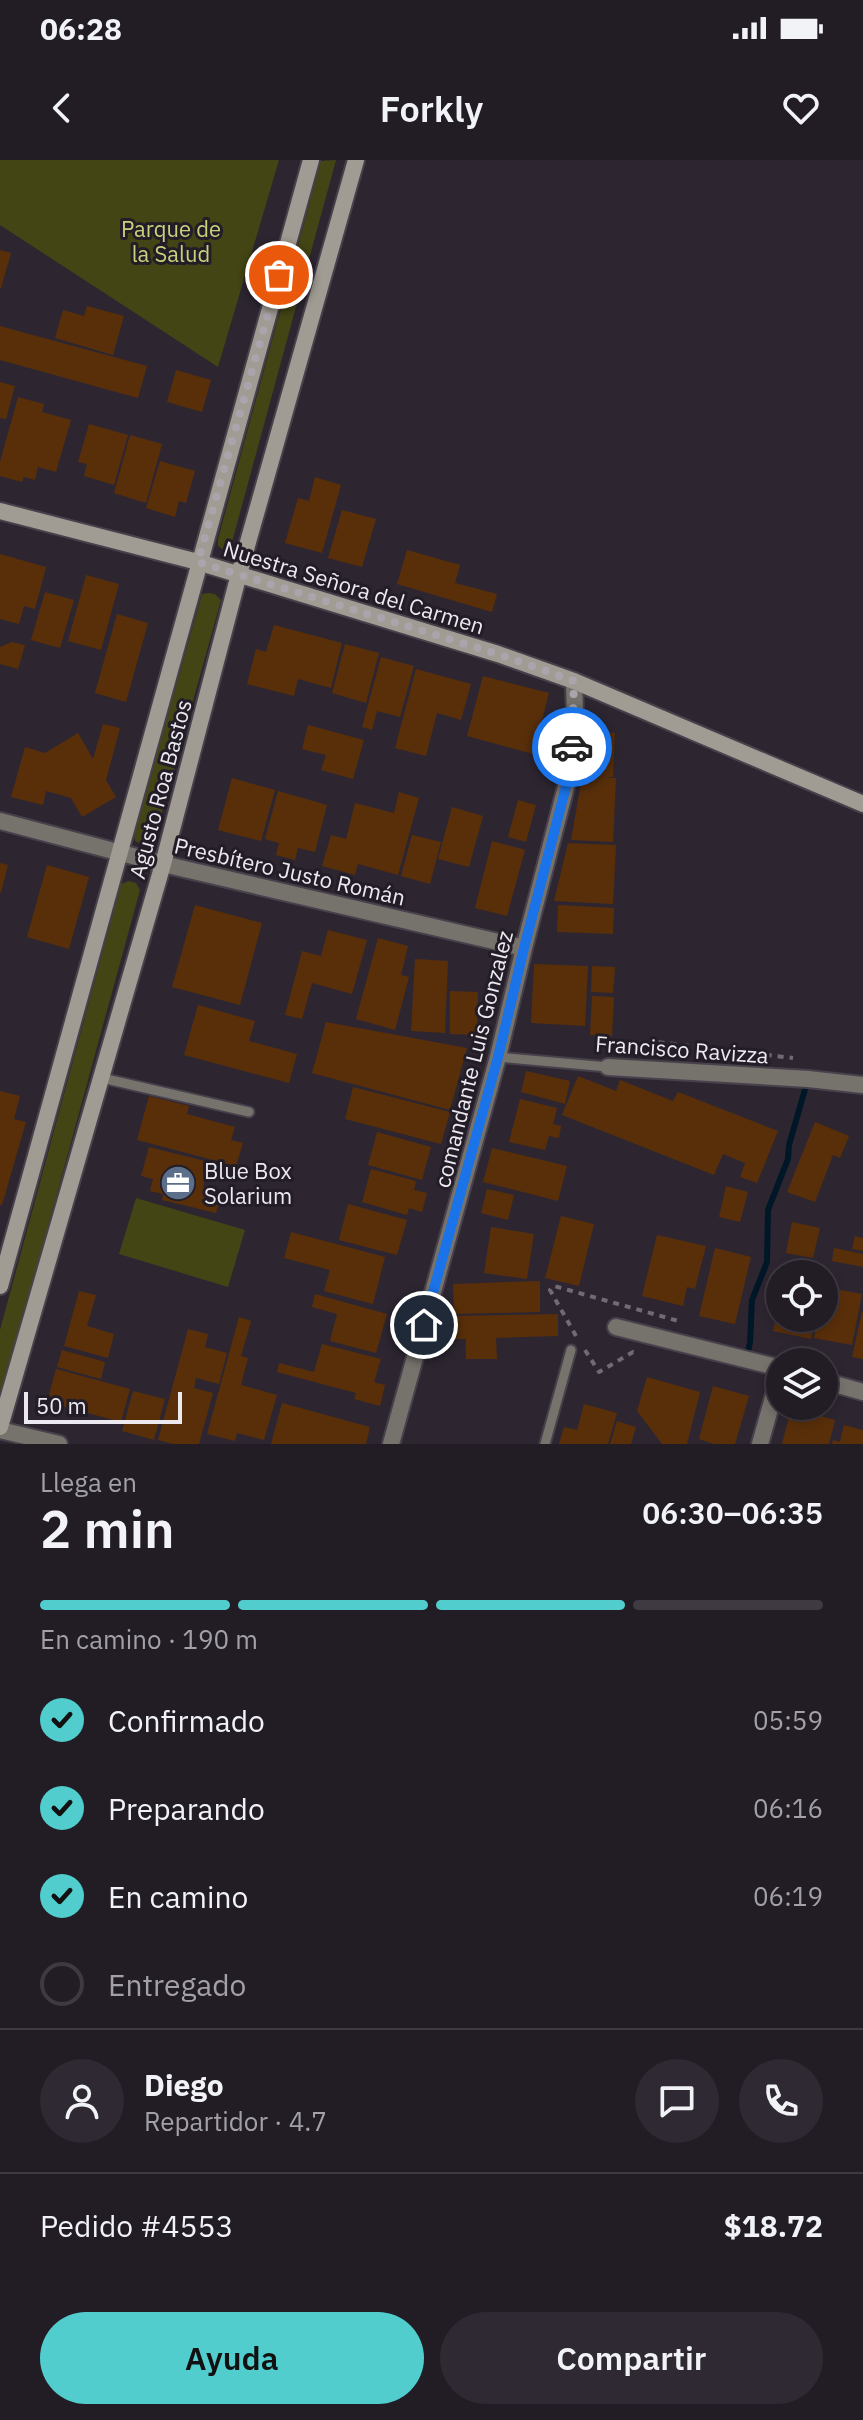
<!DOCTYPE html>
<html lang="es">
<meta charset="utf-8">
<style>
body{margin:0;font-family:"IBM Plex Sans",sans-serif;background:#2e2932;color:#f1f3f6;height:100vh;display:flex;flex-direction:column;font-size:30px;white-space:nowrap}
*{box-sizing:border-box;margin:0}
p{font-size:26px;color:#a2a1a7}
.icon{flex:none;width:44px;height:44px;fill:none;stroke:currentColor;stroke-width:2;stroke-linecap:round;stroke-linejoin:round}
.map{position:relative;height:1284px;overflow:hidden}
.panel{display:flex;flex-direction:column;background:#221c25;flex:1}
.panel>*{flex:none}
.fabs{position:absolute;left:766px;top:1100px;display:grid;gap:16px}
.fabs a{display:grid;place-items:center;width:72px;height:72px;border-radius:50%;background:#221c25;box-shadow:0 4px 12px #0003,0 0 0 2px #3f3a42;font-size:40px}
.scale{position:absolute;left:24px;bottom:20px;width:158px;box-sizing:border-box;padding-left:8px;border:4px solid #ede9f0;border-top:0;font-size:22px;line-height:28px;white-space:nowrap;color:#ede9f0;-webkit-text-stroke:6px #231d27;paint-order:stroke}
.pin{position:absolute;display:grid;place-items:center;width:68px;height:68px;color:#fff;margin:-34px;border:4px solid #fff;border-radius:50%;box-shadow:0 2px 8px #0007}
.courier{position:absolute;display:grid;place-items:center;width:80px;height:80px;margin:-40px;border:6px solid #1a73e8;border-radius:50%;background:#fff;color:#222;box-shadow:0 2px 10px #0007}
.headline em{font-style:normal;font-weight:600}
.headline div{display:flex;flex-direction:column-reverse}
.headline{display:flex;align-items:center;justify-content:space-between;height:136px;padding:0 40px}
h1{font-size:52px;font-weight:600;line-height:60px}
.bar{display:grid;grid-template-columns:repeat(4,1fr);gap:12px 8px;align-content:center;height:96px;padding:0 40px}
.bar i{height:10px;border-radius:6px;background:#3f3a42}
.bar .selected{background:#52cdcd}
.bar p{grid-column:span 4}
.line{display:flex;align-items:center;gap:20px;padding:0 40px;border-top:2px solid #3f3a42}
.line div{flex:1}
.round{display:grid;place-items:center;flex:none;width:84px;height:84px;border-radius:42px;background:#2e2932}
ol{padding:0 40px;list-style:none}
li{display:flex;align-items:center;gap:24px;height:88px}
li p{margin-inline-start:auto}
li .icon{padding:8px;border-radius:50%;background:#52cdcd;color:#111;stroke-width:4}
li:last-child{color:#a2a1a7}
li i{width:44px;height:44px;border:4px solid #3f3a42;border-radius:50%}
.cta{display:flex;gap:16px;margin-top:auto;padding:16px 40px}
.cta a{flex:1;height:92px;border-radius:48px;background:#52cdcd;color:#111;font-size:32px;font-weight:600;line-height:92px;text-align:center}
.cta a+a{background:#2e2932;color:#f1f3f6}
.status{display:flex;justify-content:space-between;align-items:center;height:56px;padding:0 40px;background:#221c25;direction:ltr}
.status svg{height:22px;fill:currentColor}
header{display:flex;justify-content:space-between;align-items:center;height:104px;padding:0 40px;background:#221c25;font-size:36px;font-weight:600}
.map>svg:first-child{display:block}
.green{fill:#434515}
.lines{fill:none;stroke-linecap:round;stroke-linejoin:round}
.stream{stroke:#001727;stroke-width:6}
.building{fill:#592f0a}
.lane-casing{stroke:#48414c;stroke-width:13}
.street-casing{stroke:#48414c;stroke-width:20}
.secondary-casing{stroke:#48414c;stroke-width:20}
.path{stroke:#716b75;stroke-width:4;stroke-dasharray:6 6;stroke-linecap:butt}
.lane{stroke:#76736d;stroke-width:9}
.street{stroke:#76736d;stroke-width:16}
.secondary{stroke:#a19c93;stroke-width:16}
.done{stroke:#aaa5ad;stroke-width:8;stroke-dasharray:0 14.4}
.route{stroke:#1a73e8;stroke-width:10}
.labels{text-anchor:middle;dominant-baseline:central;stroke-width:6;stroke-linejoin:round;paint-order:stroke}
.park-label{font-size:22px;fill:#cad17c;stroke:#231d27}
.street-label{font-size:22px;fill:#ede9f0;stroke:#231d27}
.poi-label{font-size:22px;fill:#ede9f0;stroke:#231d27;text-anchor:start}
</style>
<div class="status"><b>06:28</b><svg viewBox="0 0 49 12"><path d="M0 12V9h3v3zM5 12V6h3v6zM10 12V3h3v9zM15 12V0h3v12zM26 1h20v11H26zM47 4h2v5h-2z"/></svg></div>
<header><svg class="icon" aria-label="back" viewBox="0 0 24 24"><path d="M15 5l-7 7 7 7"/></svg>Forkly<svg class="icon" aria-label="heart" viewBox="0 0 24 24"><path d="M12 20l-8-8c-3-5 5-10 8-4 3-6 11-1 8 4z"/></svg></header>
<div class="map">
<svg width="863" height="1284" viewBox="0 0 863 1284">
<rect width="100%" height="100%" fill="#2d2631"/>
<path class="green" d="M0 0H279L218 207 0 65Z
M336 0 232 382 229 388 224 390 218 386V379L321 1Z
M209 433 215 434 221 440 154 681 146 686 135 681 134 675 202 434Z
M129 721 136 723 140 730 0 1242V1170L121 724Z
M136 1038 245 1070 228 1127 119 1094Z"/>
<g class="lines">
<path class="stream" d="M747 1198 750 1182 752 1140 767 1102 768 1050 788 999 789 985 808 919"/>
</g>
<path class="building" d="M0 90 11 93 1 128H0Z
M87 146 124 156 113 195 55 178 63 150 84 156Z
M0 166 147 206 138 238 0 200Z
M176 210 211 220 202 252 167 242Z
M0 222 15 226 6 259 0 258Z
M18 237 44 244 42 252 71 260 56 312 38 307 35 320 24 317 22 322 0 316V302Z
M89 264 128 275 114 325 84 316 87 304 78 302Z
M130 275 162 284 146 343 114 333Z
M160 301 195 311 186 343 179 341 175 357 146 348Z
M315 317 341 325 322 393 285 383 298 338 309 341Z
M342 350 376 359 362 407 328 398Z
M407 390 460 405 455 423 497 434 492 452 397 424Z
M0 394 46 407 35 449 24 446 19 464 0 459Z
M86 415 119 424 101 490 68 481Z
M45 432 74 440 60 488 31 480Z
M117 454 148 463 126 542 95 533Z
M274 465 342 483 331 528 298 519 294 536 247 524 256 489 266 492Z
M12 482 25 485 18 509 0 504V487Z
M345 484 379 493 366 543 332 533Z
M381 497 414 506 400 557 377 551 372 570 362 567Z
M416 509 471 524 461 560 437 553 426 596 395 588Z
M483 516 549 533 533 594 467 576Z
M103 564 120 568 106 620 116 637 82 657 71 638 46 631 43 645 11 637 25 587 45 593 78 573 93 599Z
M308 565 364 580 353 619 321 610 326 595 302 589Z
M585 571 615 573 613 617 603 618H616L613 682 571 680 582 617Z
M232 618 275 630 261 681 218 670Z
M278 631 327 645 315 692 298 688 295 700 276 695 279 683 265 679Z
M399 632 419 638 398 715 358 704 355 715 322 706 331 675 346 679 355 643 394 653Z
M518 640 536 645 526 682 508 677Z
M452 647 483 656 469 707 438 699Z
M412 675 441 682 430 724 401 716Z
M492 681 525 690 507 756 475 748Z
M568 683 616 685 613 744 554 741Z
M0 703 8 705 1 733 0 732Z
M47 705 89 717 69 789 27 777Z
M195 745 262 763 240 845 172 827Z
M558 745 614 748 613 774 557 772Z
M328 770 367 780 352 834 312 823 302 859 285 855 302 791 321 796Z
M378 778 408 786 401 815 409 817 395 870 356 859Z
M415 799 448 801 445 873 411 871Z
M534 804 588 806 585 866 531 863Z
M592 806 615 807 613 833 591 832Z
M450 831 478 832 477 875 450 874Z
M592 836 614 837 612 876 590 875Z
M198 845 255 861 249 881 297 894 289 923 184 895Z
M326 862 467 888 450 950 312 913Z
M526 911 570 921 565 944 521 932Z
M578 916 616 931 620 920 673 941 678 932 778 971 757 1023 740 1017 745 1003 723 994 714 1015 562 955Z
M353 927 450 952 441 984 345 959Z
M0 931 20 936 14 959 26 962 2 1045H0Z
M149 936 189 946 187 954 235 967 231 980 243 983 236 1006 137 980Z
M520 939 557 948 553 964 561 966 559 978 549 976 545 990 509 982Z
M815 962 849 976 840 998 833 995 815 1042 787 1032Z
M377 972 431 987 422 1020 368 1005Z
M149 987 209 1002 203 1027 222 1032 216 1053 162 1040 163 1034 150 1031 153 1019 141 1016Z
M492 988 567 1006 558 1041 483 1022Z
M371 1009 416 1021 414 1030 427 1033 422 1052 409 1048 407 1055 362 1042Z
M726 1026 748 1032 740 1062 719 1057Z
M487 1029 514 1035 508 1060 481 1053Z
M348 1044 407 1060 397 1095 339 1080Z
M561 1056 594 1064 579 1126 545 1118Z
M792 1062 820 1068 813 1098 786 1093Z
M491 1067 534 1074 527 1119 484 1113Z
M291 1072 385 1097 373 1144 324 1131 330 1110 284 1098Z
M657 1075 706 1086 695 1129 687 1127 683 1146 642 1136Z
M855 1076 863 1078V1091L852 1089Z
M715 1088 751 1097 735 1164 699 1156Z
M834 1088 863 1094V1107L832 1101Z
M540 1121V1152L454 1154 453 1124Z
M825 1127 862 1134 852 1185 814 1178 818 1158H824Z
M79 1131 96 1135 87 1166 114 1174 108 1198 64 1186Z
M315 1134 387 1154 376 1193 330 1181 337 1154 312 1147Z
M779 1145 780 1158H816L811 1179 773 1171Z
M862 1152H863V1199L852 1197Z
M558 1154V1176L496 1178 497 1199H466V1179H451L450 1156Z
M239 1157 251 1161 241 1196 248 1198 241 1225 277 1235 264 1280 237 1273 235 1281 207 1274Z
M188 1169 208 1174 205 1187 227 1193 219 1224 196 1218 194 1228 213 1233 199 1284H173L158 1280Z
M322 1184 381 1199 374 1222 385 1225 380 1246 354 1239 356 1233 277 1212 279 1203 314 1212Z
M62 1190 105 1202 101 1219 57 1207Z
M56 1209 130 1229 121 1262 47 1242Z
M647 1217 700 1232 687 1284H662L637 1251Z
M713 1226 749 1236 735 1284H714L699 1279Z
M133 1231 165 1239 154 1280 122 1271Z
M282 1243 370 1267 366 1284H271Z
M584 1244 617 1253 608 1284H559L564 1267 577 1270Z
M791 1248 835 1260 829 1284H782Z
M617 1261 636 1267 631 1284H610Z
M844 1265 863 1270V1284H832L833 1280 840 1282Z"/>
<g class="lines">
<defs>
<path id="lane" d="M498 897 608 907
M102 918 249 952
M545 1284 571 1190"/>
<path id="street" d="M0 661 163 704 524 788
M608 907 808 919 863 925
M616 1167 780 1208
M824 1221 863 1232
M0 1270 59 1284
M391 1284 498 897 524 788 569 615 575 556 574 521
M760 1284 780 1213"/>
<path id="secondary" d="M0 351 198 402 498 494 574 521 863 644
M0 1126C105 751 206 375 311 0
M0 1267 163 704 239 414 356 0"/>
</defs>
<use href="#lane" class="lane-casing"/>
<use href="#street" class="street-casing"/>
<use href="#secondary" class="secondary-casing"/>
<path class="path" d="M623 888 657 882 793 898
M576 1176 550 1130 554 1126 682 1162
M585 1190 599 1212 633 1192 638 1194
M794 1195 820 1202"/>
<use href="#lane" class="lane"/>
<use href="#street" class="street"/>
<use href="#secondary" class="secondary"/>
</g>
<g class="lines">
<path class="done" d="M279 115 198 402 498 494 574 521 572 587"/>
<path class="route" d="M424 1165 498 897 524 788 569 615 572 587"/>
</g>
<defs>
<symbol id="office-disc" viewBox="-11 -11 22 22"><circle r="9.5" fill="#5c6f8a" stroke="#231d27"/><path d="M-6-3h4V-5.5h4V-3h4V5H-6ZM-1-4.5V-3h2v-1.5ZM-6 0V1H6V0Z" fill="#fff"/></symbol>
</defs>
<g fill-rule="evenodd">
<use href="#office-disc" x="158" y="1003" width="40" height="40"/>
</g>
<g class="labels">
<g class="park-label">
<text x="171" y="68">Parque de<tspan x="171" dy="25">la Salud</tspan></text>
</g>
<g class="street-label">
<text transform="translate(354 427) rotate(17)">Nuestra Señora del Carmen</text>
<text transform="translate(160 629) rotate(-75)">Agusto Roa Bastos</text>
<text transform="translate(290 711) rotate(13)">Presbítero Justo Román</text>
<text transform="translate(682 889) rotate(4)">Francisco Ravizza</text>
<text transform="translate(473 899) rotate(-76)">comandante Luis Gonzalez</text>
</g>
<g class="poi-label">
<text x="204" y="1010">Blue Box<tspan x="204" dy="25">Solarium</tspan></text>
</g>
</g>
</svg>
<div class="fabs">
<a><svg class="icon" aria-label="locate" viewBox="0 0 24 24"><circle cx="12" cy="12" r="6"/><path d="M12 2v4M12 18v4M2 12h4M18 12h4"/></svg></a>
<a><svg class="icon" aria-label="layers" viewBox="0 0 24 24"><path d="M12 4l9 5-9 5-9-5zM3 14l9 5 9-5"/></svg></a>
</div>
<div class="scale">50 m</div>
<div class="pin" style="left:279px;top:115px;background:#ea580c"><svg class="icon" aria-label="bag" viewBox="0 0 24 24"><path d="M5 8h14l-1 12H6zM9 8a3 3 0 0 1 6 0"/></svg></div>
<div class="pin" style="left:424px;top:1165px;background:#1f2937"><svg class="icon" aria-label="home" viewBox="0 0 24 24"><path d="M3 11l9-7 9 7M6 9v11h12V9"/></svg></div>
<div class="courier" style="left:572px;top:587px"><svg class="icon" aria-label="car" viewBox="0 0 24 24"><path d="M5 17H2v-5l4-1 3-4h7l3 4 3 1v5h-3M9 17h6M6 11h13"/><circle cx="7" cy="17" r="2"/><circle cx="17" cy="17" r="2"/></svg></div>
</div>
<section class="panel">
<div class="headline"><div><h1>2 min</h1><p>Llega en</p></div><em>06:30–06:35</em></div>
<div class="bar"><i class="selected"></i><i class="selected"></i><i class="selected"></i><i></i><p>En camino · 190 m</p></div>
<ol>
<li><svg class="icon" aria-label="check" viewBox="0 0 24 24"><path d="M5 12l5 5 9-10"/></svg>Confirmado<p>05:59</p></li>
<li><svg class="icon" aria-label="check" viewBox="0 0 24 24"><path d="M5 12l5 5 9-10"/></svg>Preparando<p>06:16</p></li>
<li><svg class="icon" aria-label="check" viewBox="0 0 24 24"><path d="M5 12l5 5 9-10"/></svg>En camino<p>06:19</p></li>
<li><i></i>Entregado</li>
</ol>
<div class="line" style="height:144px"><a class="round"><svg class="icon" aria-label="person" viewBox="0 0 24 24"><circle cx="12" cy="8" r="4"/><path d="M4 21q1-7 8-7t8 7"/></svg></a><div><b>Diego</b><p>Repartidor · 4.7</p></div><a class="round"><svg class="icon" aria-label="chat" viewBox="0 0 24 24"><path d="M4 5h16v11H9l-5 4z"/></svg></a><a class="round"><svg class="icon" aria-label="phone" viewBox="0 0 24 24"><path d="M5 4h4l2 5-3 2q2 4 5 5l2-3 5 2v4C11 20 4 13 5 4z"/></svg></a></div>
<div class="line" style="height:104px"><div>Pedido #4553</div><b>$18.72</b></div>
<div class="cta"><a>Ayuda</a><a>Compartir</a></div>
</section>
